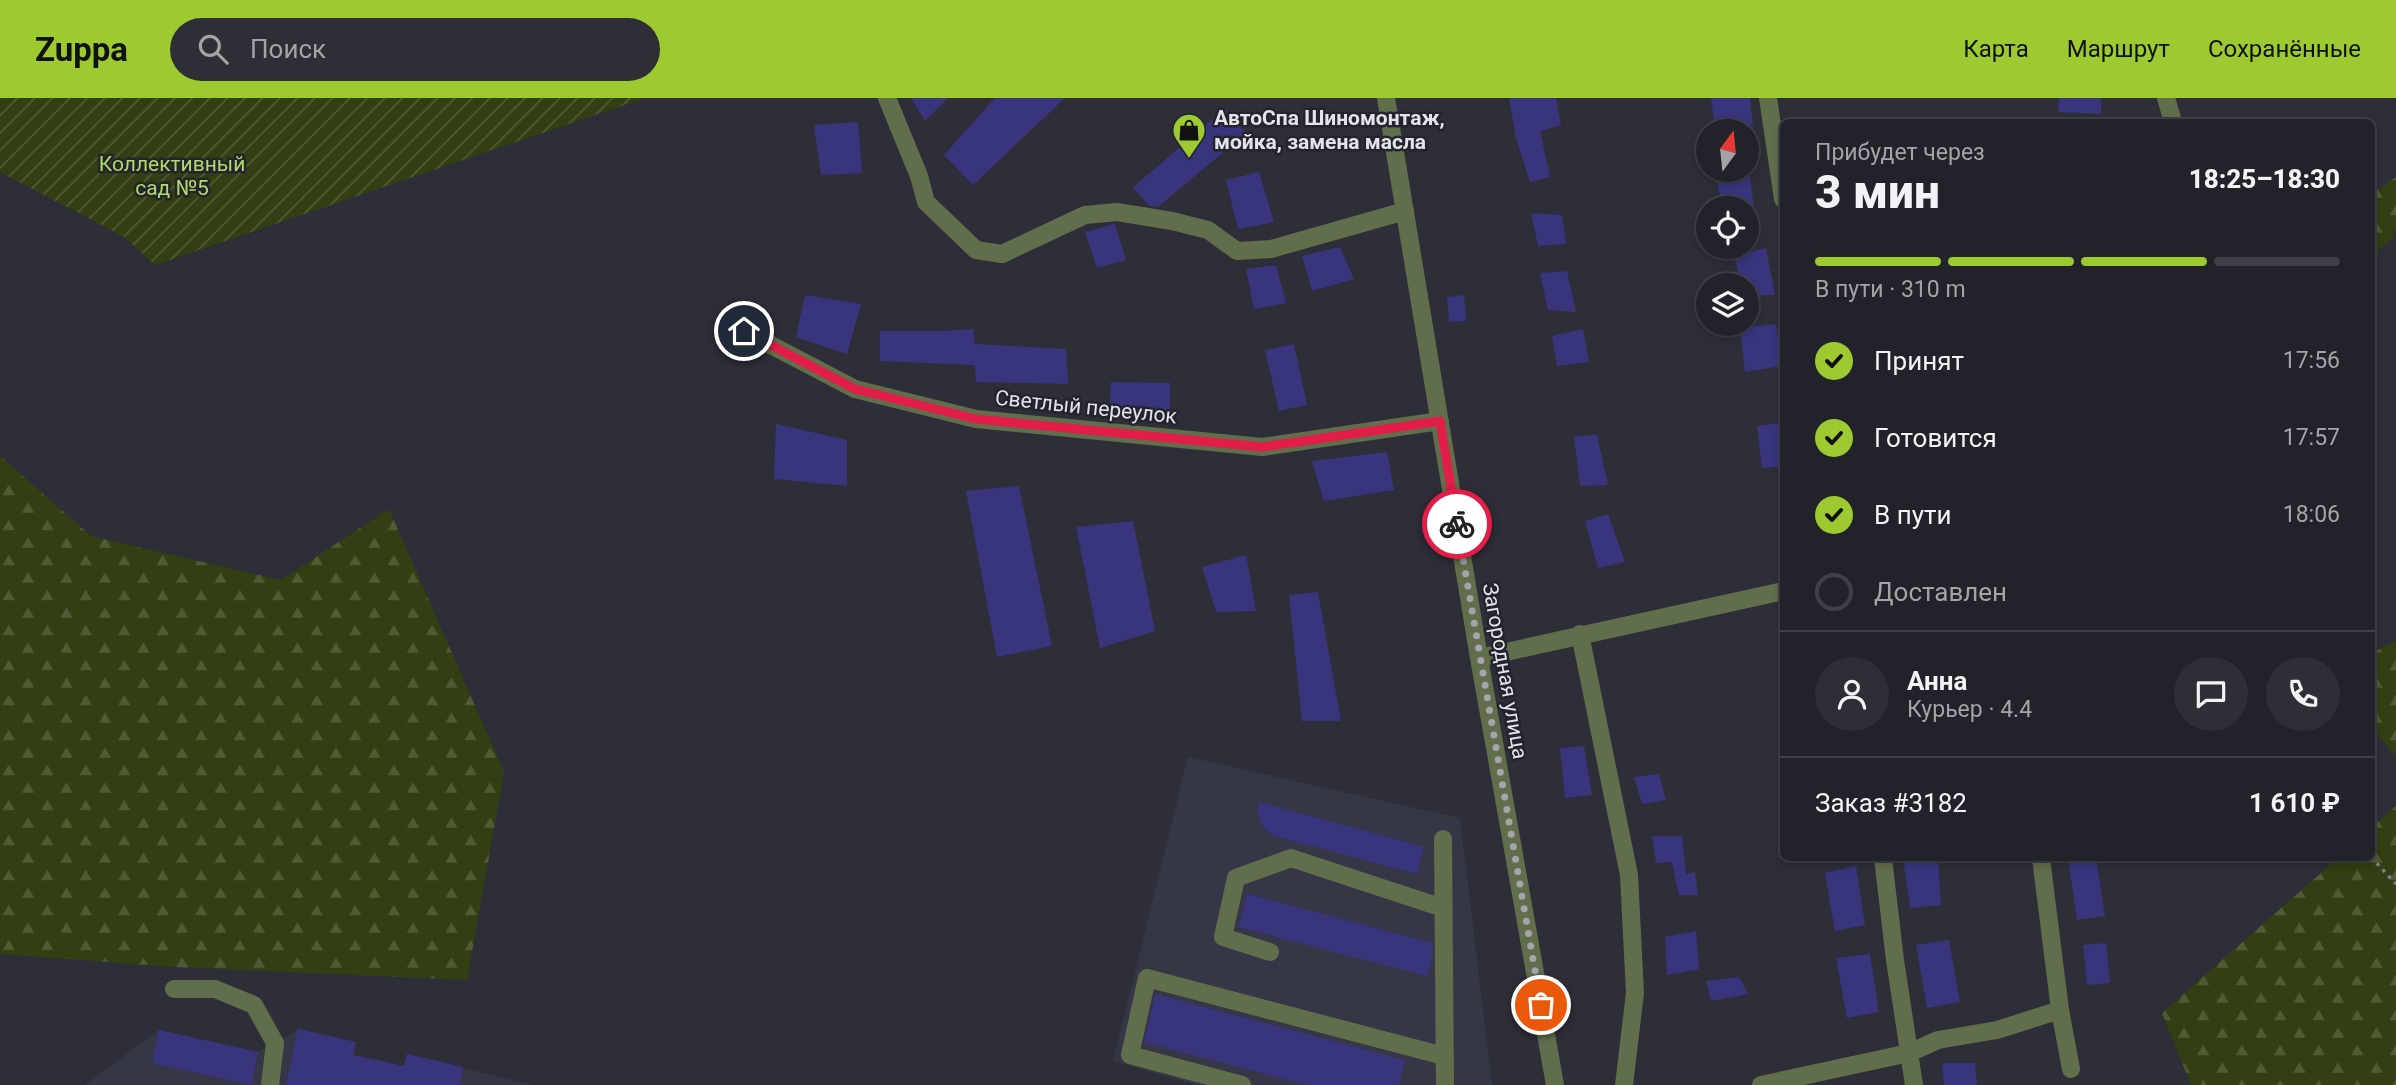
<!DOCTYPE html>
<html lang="ru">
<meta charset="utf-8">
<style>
body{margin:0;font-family:Roboto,sans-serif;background:#2e2f36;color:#f1f3f6;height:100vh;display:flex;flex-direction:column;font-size:26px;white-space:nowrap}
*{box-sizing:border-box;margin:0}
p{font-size:23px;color:#a2a4a8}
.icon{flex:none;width:38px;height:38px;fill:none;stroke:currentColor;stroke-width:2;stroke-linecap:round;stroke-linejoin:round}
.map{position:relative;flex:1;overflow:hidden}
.panel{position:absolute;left:1780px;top:21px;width:595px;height:742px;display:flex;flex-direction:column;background:#22222a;border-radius:10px;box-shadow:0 4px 10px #0003,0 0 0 2px #3f3f47}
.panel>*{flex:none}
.needle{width:46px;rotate:15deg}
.tools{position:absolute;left:1696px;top:21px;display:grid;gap:14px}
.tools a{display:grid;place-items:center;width:63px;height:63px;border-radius:50%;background:#22222a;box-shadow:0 4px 10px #0003,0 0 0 2px #3f3f47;font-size:35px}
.pin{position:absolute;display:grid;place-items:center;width:60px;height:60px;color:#fff;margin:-30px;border:4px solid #fff;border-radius:50%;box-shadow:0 2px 7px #0007}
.courier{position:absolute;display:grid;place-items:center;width:70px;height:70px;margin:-35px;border:5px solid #e11d48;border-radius:50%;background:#fff;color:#222;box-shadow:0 2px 9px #0007}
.head em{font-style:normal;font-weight:800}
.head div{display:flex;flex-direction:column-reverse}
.head{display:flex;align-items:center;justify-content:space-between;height:119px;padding:0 35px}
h1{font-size:46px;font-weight:800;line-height:52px}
.bar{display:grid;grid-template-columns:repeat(4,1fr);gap:10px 7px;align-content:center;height:84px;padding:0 35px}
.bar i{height:9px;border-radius:5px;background:#3f3f47}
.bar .active{background:#9dca30}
.bar p{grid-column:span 4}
.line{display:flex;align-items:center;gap:18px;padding:0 35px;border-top:2px solid #3f3f47}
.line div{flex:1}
.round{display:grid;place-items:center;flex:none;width:74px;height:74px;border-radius:37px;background:#2e2f36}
ol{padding:0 35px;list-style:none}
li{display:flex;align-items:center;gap:21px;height:77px}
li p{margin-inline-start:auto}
li .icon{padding:7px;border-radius:50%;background:#9dca30;color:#111;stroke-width:4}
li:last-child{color:#a2a4a8}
li i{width:38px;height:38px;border:4px solid #3f3f47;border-radius:50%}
header{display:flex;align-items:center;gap:42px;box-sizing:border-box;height:98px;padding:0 35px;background:#9dca30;color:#111}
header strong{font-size:33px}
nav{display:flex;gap:38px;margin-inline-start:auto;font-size:24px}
.search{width:490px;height:63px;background:#2e2f36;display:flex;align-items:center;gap:18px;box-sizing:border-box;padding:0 24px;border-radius:38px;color:#a2a4a8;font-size:26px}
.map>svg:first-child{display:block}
.built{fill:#353747}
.forest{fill:url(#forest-firs)}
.garden{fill:url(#garden-furrows)}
.building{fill:#38357d}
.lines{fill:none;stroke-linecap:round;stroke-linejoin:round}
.path{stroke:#7c7c85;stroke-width:3.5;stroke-dasharray:3.5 5;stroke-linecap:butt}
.minor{stroke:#616e4c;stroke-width:18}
.done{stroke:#a3a4ac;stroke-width:7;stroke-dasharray:0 12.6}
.route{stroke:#e11d48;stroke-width:9}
.labels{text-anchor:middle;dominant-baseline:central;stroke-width:5;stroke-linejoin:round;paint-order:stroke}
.poi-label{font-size:21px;font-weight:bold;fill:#e3e3ea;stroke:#23242e;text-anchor:start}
.park-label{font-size:21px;fill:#b3d967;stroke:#23242e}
.street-label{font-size:21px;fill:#e3e3ea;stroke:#23242e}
</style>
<header>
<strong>Zuppa</strong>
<div class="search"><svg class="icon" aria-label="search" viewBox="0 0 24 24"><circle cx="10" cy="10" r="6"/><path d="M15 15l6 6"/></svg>Поиск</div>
<nav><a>Карта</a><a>Маршрут</a><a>Сохранённые</a></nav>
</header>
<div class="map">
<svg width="2396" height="987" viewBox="0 0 2396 987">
<defs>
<pattern id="forest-firs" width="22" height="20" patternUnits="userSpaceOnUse" patternTransform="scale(1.75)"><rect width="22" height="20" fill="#313f12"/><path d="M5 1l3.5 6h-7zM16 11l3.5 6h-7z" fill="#4f5b35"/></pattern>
<pattern id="garden-furrows" width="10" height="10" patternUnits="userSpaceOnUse" patternTransform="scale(1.75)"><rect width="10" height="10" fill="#313f12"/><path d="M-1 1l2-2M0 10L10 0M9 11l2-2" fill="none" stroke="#4f5b35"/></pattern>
</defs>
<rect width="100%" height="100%" fill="#2d2e38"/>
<path class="built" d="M1188 659 1460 720 1492 987H1196L1113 963Z
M299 931 356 944 354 957 403 968 407 956 532 987H85L159 932 258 954Z"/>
<path class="forest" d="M2396 79V131L2392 141 2371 158V104L2375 94Z
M0 358 91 438 281 482 389 411 504 674 467 882 174 869 0 856Z
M2396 543V659L2371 628V555Z
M2396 708V987H2191L2162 915 2338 760H2371V730Z"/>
<path class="garden" d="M0 0H645L155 167 124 139 0 74Z"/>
<path class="building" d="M911 0H948L925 23Z
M995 0H1065L973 87 944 57Z
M1509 0H1556L1561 27 1540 33 1550 79 1530 84 1516 40Z
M1711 0H1750L1753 27 1715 31Z
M2059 0H2101V16L2058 14Z
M1225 11 1246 35 1158 109 1149 108 1133 89Z
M858 24 862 75 821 77 814 27Z
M1714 72H1749L1754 110H1723Z
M1259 74 1274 124 1238 131 1226 82Z
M1531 115 1562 117 1566 146 1538 148Z
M1115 126 1126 162 1097 170 1085 134Z
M1340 149 1354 181 1312 193 1302 158Z
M1766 150 1775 197 1746 198V187H1741L1734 157Z
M1276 167 1286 205 1254 211 1246 171Z
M1567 173 1576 214 1548 212 1540 175Z
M805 197 861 206 847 256 796 239Z
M1464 197 1466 223 1449 224 1447 199Z
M1776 226 1782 268 1745 274 1740 230Z
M973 231 975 246 1066 251 1068 286 976 284 975 267 880 263V233H944Z
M1583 231 1589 264 1557 268 1552 238Z
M1294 246 1307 307 1279 313 1265 252Z
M1111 284 1170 285V318L1109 315Z
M1783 325V368L1762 370 1757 328Z
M776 326 847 342V388L774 381Z
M1597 337 1608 387 1580 388 1574 338Z
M1387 354 1394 392 1324 403 1312 363Z
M1019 388 1052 548 997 559 966 393Z
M1608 416 1625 464 1598 470 1585 423Z
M1133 423 1155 533 1100 550 1076 429Z
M1246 457 1256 513 1216 514 1202 469Z
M1318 494 1341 623H1302L1289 497Z
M1584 648 1592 697 1565 700 1560 650Z
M1659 676 1666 702 1642 706 1634 679Z
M1259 704 1424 749 1417 776 1274 738 1262 728 1258 714Z
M1652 738H1682L1686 776 1695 774 1698 797H1679L1672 764 1656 765Z
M1903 760H1938L1941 807 1910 810Z
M2068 760H2096L2105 818 2077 822Z
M1856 768 1865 827 1835 833 1825 775Z
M1247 796 1432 845 1433 856 1427 878 1238 829Z
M1696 833 1699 871 1667 877 1665 839Z
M1949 842 1960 904 1927 910 1916 847Z
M2106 845 2110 885 2087 887 2083 847Z
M1870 856 1879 914 1847 920 1836 860Z
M1739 879 1748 896 1711 903 1706 883Z
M1155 896 1405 962 1399 987H1306L1144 944Z
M298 931 356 944 353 957 404 968 407 956 463 969 459 987H286Z
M159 932 258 954 251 987 152 965Z
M1942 965H1975L1977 987H1944Z"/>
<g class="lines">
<path class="path" d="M2371 759 2396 786"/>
<path class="minor" d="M887 0 919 78 926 104 976 152 1002 156 1085 117 1117 114 1172 123 1208 132 1237 153 1271 151 1405 113
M1386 0 1479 560 1555 987
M1768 0 1783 101
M2166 0 2173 24
M744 233 855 291 976 321 1262 349 1440 323
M1580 536 1629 777 1635 895 1624 987
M1479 560 1783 493
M1443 741 1445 987
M1883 760 1895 862 1914 987
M2041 760 2060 912 2071 971
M1270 854 1223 839 1236 780 1291 760 1443 810
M174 891H215L254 907 275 945 270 987
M1242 987 1130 957 1147 880 1444 958
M1761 987 1909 955 1938 942 1997 932 2060 912"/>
</g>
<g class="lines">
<path class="done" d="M1457 426 1541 907"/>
<path class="route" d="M744 233 855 291 976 321 1262 349 1440 323 1457 426"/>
</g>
<defs>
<symbol id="shop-pin" viewBox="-11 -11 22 30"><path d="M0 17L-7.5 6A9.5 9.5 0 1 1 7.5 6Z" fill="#9dca30" stroke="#23242e"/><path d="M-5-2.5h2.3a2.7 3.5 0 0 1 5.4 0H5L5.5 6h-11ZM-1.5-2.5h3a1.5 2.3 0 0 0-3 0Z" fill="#111"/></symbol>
</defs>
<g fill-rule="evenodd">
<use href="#shop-pin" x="1170" y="13" width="38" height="52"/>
</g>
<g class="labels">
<g class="poi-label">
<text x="1214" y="20">АвтоСпа Шиномонтаж,<tspan x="1214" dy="24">мойка, замена масла</tspan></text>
</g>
<g class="park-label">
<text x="172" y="66">Коллективный<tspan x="172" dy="24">сад №5</tspan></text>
</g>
<g class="street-label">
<text transform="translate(1086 309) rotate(6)">Светлый переулок</text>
<text transform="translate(1505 573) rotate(80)">Загородная улица</text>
</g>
</g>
</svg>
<div class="tools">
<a><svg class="needle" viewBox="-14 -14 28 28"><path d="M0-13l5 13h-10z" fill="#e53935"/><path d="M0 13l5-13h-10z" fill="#a2a4a8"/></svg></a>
<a><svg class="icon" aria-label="locate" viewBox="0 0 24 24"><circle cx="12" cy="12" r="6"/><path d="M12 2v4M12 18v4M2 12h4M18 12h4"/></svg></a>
<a><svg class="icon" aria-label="layers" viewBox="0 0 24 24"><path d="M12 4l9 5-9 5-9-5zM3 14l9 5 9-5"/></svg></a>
</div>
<div class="pin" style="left:1541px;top:907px;background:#ea580c"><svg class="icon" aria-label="bag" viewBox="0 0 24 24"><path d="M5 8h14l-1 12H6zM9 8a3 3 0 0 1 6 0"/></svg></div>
<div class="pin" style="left:744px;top:233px;background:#1f2937"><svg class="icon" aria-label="home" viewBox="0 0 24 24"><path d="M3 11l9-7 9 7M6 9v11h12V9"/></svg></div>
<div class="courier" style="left:1457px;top:426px"><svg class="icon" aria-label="bike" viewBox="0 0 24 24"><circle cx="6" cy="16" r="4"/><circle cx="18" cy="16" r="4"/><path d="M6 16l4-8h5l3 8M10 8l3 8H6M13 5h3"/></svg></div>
<section class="panel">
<div class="head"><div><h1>3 мин</h1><p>Прибудет через</p></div><em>18:25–18:30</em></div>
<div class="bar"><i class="active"></i><i class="active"></i><i class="active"></i><i></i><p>В пути · 310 m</p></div>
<ol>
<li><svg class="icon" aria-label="check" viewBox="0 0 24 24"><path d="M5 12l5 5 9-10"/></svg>Принят<p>17:56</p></li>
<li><svg class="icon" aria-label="check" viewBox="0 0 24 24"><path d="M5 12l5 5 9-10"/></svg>Готовится<p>17:57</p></li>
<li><svg class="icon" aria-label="check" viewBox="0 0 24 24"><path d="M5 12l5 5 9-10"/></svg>В пути<p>18:06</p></li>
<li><i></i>Доставлен</li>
</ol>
<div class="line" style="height:126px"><a class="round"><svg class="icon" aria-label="person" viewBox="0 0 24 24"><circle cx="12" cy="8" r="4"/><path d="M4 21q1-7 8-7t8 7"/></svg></a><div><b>Анна</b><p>Курьер · 4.4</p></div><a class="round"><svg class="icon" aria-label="chat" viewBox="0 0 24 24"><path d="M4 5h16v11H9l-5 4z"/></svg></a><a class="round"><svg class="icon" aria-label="phone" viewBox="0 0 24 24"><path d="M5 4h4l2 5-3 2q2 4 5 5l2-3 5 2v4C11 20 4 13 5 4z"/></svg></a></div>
<div class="line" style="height:91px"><div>Заказ #3182</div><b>1 610 ₽</b></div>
</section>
</div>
